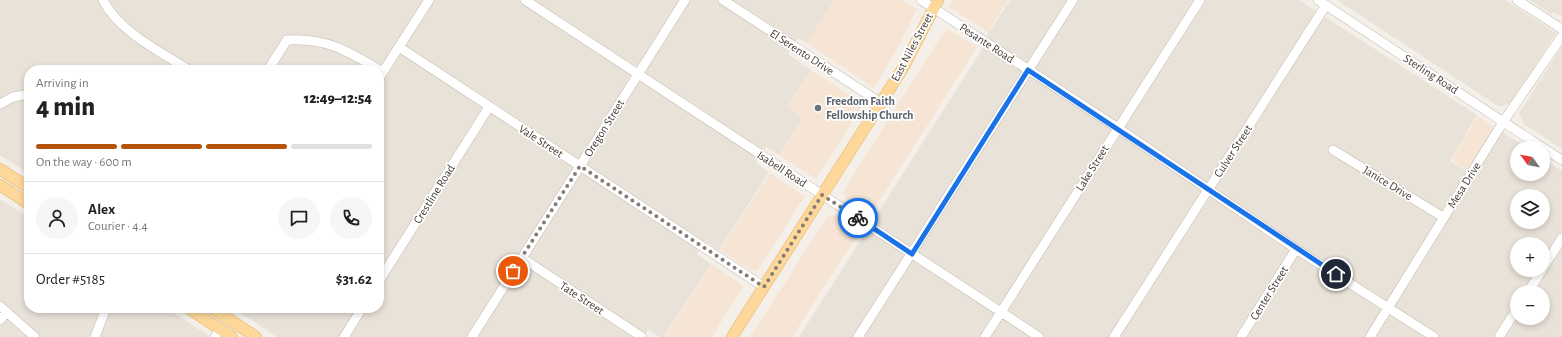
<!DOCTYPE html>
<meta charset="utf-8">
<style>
body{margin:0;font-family:"Alegreya Sans",sans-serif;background:#f6f6f6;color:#222;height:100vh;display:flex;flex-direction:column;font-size:15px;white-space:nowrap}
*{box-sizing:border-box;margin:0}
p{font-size:13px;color:#767676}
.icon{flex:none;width:22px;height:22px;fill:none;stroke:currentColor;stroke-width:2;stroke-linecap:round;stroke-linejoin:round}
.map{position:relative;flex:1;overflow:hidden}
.sheet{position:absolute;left:24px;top:65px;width:360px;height:248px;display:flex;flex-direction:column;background:#fff;border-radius:16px;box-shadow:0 2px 6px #0003}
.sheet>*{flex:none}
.needle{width:26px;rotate:303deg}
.controls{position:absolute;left:1510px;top:141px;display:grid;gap:8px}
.controls a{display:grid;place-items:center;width:40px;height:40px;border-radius:50%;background:#fff;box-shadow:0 2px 6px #0003;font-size:20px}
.pin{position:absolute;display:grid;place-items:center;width:34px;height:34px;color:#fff;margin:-17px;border:2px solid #fff;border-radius:50%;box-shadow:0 1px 4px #0007}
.courier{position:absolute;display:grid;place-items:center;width:40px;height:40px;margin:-20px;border:3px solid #1a73e8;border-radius:50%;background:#fff;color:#222;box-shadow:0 1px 5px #0007}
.head em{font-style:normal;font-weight:800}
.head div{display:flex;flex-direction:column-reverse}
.head{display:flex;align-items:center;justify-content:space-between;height:68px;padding:0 12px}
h1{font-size:26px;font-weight:800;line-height:30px}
.bar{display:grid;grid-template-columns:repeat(4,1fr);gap:6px 4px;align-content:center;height:48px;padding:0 12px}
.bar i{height:5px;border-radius:3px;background:#e0e0e0}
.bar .current{background:#b45309}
.bar p{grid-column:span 4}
.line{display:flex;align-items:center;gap:10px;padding:0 12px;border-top:1px solid #e0e0e0}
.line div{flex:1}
.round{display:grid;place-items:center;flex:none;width:42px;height:42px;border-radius:21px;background:#f6f6f6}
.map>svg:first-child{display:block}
.residential{fill:#e8e2d8;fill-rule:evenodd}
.commercial{fill:#f6e5d5}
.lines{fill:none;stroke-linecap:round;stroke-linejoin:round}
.minor-casing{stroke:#c3baaf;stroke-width:10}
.major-casing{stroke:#e2b369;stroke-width:12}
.minor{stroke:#fff;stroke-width:9}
.major{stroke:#fdd89a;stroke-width:11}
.done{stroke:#847e76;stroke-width:4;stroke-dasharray:0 7.2}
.route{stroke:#1a73e8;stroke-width:5}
.worship-dot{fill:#6b7280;stroke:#fff;stroke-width:1.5}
.labels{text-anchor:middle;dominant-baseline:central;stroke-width:3.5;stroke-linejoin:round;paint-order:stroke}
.street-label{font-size:12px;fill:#484038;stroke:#fff}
.worship-label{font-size:12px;font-weight:bold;fill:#5b616d;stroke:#fff;text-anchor:start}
</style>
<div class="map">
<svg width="1562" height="337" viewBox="0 0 1562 337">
<rect width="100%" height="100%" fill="#f4f0e9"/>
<path class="residential" d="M0 0H834L807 43 798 38 788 54 811 70 787 107 803 118 779 155 766 147 756 163 769 172 719 250 705 241 697 254 711 264 664 337H660L648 329 643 337H277L233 308H379V70H29V174L0 155Z
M1010 0H1299L1477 115 1450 161 1474 176 1501 131 1527 148H1517V174H1543V159L1562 171V337H799L981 51 989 32ZM1517 196H1543V222H1517ZM1517 244H1543V270H1517ZM1517 292H1543V318H1517Z
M1337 0H1505L1556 33 1510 105 1507 104 1503 106H1498Z
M1530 0H1562V17L1553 12 1551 14Z
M1562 46V149L1524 124 1519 113Z
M0 199 29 218V308H166L211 337H0Z"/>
<path class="commercial" d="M834 0H903L917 9 896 51 874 88 807 43Z
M954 0H1008L988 32 949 7Z
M947 30 951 31 977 47 871 214 846 198 843 194 844 190 943 33Z
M811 70 864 104 816 179 779 155 803 118 787 107Z
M1478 116 1500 131 1474 175 1451 160Z
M770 173 805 196 757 271 750 270 720 250Z
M830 215H835L860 231 792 337H750L827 217Z
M712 264 743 286 712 337H665Z"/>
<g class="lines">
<defs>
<path id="minor" d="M103 0C118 31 161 52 189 70
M525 0 1039 337
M723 0 881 103
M921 0 1118 128 1296 249 1434 337
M1318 0 1543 148
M1517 0 1562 29
M399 47 764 287
M268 70 287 40C326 38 347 50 379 70
M379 78 429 0
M0 104 13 97 29 94
M1543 148 1562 160
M1333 150 1443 217
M522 258 642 337
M1543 268 1562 238
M379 281 489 107
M1528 292 1542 270
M0 306 35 337
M0 320 7 312
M95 337 106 308
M215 337 220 329
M344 337 362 308
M472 337 685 0
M858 337 1073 0
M985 337 1200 0
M1114 337 1326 5
M1241 337 1296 249
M1370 337 1503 122 1562 36
M1499 337 1517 309"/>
<path id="major" d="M0 169 29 188
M0 185 29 204
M188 308 232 337
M212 308 256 337
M732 337 903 68 938 0"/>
</defs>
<use href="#minor" class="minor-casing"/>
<use href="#major" class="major-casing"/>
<use href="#minor" class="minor"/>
<use href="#major" class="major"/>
</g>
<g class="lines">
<path class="done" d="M513 271 580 166 764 287 822 195 858 218"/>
<path class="route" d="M858 218 912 254 1028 70 1336 274"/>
</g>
<circle class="worship-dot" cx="818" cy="108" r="4"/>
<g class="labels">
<g class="street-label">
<text transform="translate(987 43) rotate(33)">Pesante Road</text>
<text transform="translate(912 47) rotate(-62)">East Niles Street</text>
<text transform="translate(802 52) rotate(33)">El Serento Drive</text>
<text transform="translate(1431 74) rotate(33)">Sterling Road</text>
<text transform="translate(604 128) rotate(-58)">Oregon Street</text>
<text transform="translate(541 141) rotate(33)">Vale Street</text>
<text transform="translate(1233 151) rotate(-57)">Culver Street</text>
<text transform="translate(1092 168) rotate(-58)">Lake Street</text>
<text transform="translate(782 169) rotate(33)">Isabell Road</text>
<text transform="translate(1388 183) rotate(31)">Janice Drive</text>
<text transform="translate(1464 185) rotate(-58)">Mesa Drive</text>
<text transform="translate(434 194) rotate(-58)">Crestline Road</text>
<text transform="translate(1269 293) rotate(-58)">Center Street</text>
<text transform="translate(582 298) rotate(33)">Tate Street</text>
</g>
<g class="worship-label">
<text x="826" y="101">Freedom Faith<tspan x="826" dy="14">Fellowship Church</tspan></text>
</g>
</g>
</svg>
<div class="controls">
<a><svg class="needle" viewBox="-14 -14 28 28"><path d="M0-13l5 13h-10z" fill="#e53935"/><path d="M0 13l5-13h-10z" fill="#767676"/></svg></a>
<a><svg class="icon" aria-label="layers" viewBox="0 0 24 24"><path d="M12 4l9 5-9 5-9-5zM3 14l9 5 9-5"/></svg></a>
<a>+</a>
<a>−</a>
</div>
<div class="pin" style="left:513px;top:271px;background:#ea580c"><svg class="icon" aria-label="bag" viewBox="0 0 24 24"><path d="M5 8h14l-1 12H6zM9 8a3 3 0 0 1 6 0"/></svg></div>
<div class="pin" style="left:1336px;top:274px;background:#1f2937"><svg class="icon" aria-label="home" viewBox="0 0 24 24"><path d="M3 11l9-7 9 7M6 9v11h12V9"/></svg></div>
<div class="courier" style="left:858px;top:218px"><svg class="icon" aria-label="bike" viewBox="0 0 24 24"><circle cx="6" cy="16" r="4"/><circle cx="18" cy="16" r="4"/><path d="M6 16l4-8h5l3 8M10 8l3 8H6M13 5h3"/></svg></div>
<section class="sheet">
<div class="head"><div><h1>4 min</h1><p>Arriving in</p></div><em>12:49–12:54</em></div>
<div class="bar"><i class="current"></i><i class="current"></i><i class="current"></i><i></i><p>On the way · 600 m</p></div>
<div class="line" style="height:72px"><a class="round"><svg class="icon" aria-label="person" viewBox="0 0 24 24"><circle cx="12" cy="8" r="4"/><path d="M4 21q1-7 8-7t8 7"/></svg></a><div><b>Alex</b><p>Courier · 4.4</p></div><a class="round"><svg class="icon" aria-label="chat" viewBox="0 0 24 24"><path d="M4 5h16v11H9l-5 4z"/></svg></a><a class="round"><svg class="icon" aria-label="phone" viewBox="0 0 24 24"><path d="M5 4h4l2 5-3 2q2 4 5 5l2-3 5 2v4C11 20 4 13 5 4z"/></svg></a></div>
<div class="line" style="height:52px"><div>Order #5185</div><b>$31.62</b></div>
</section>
</div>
